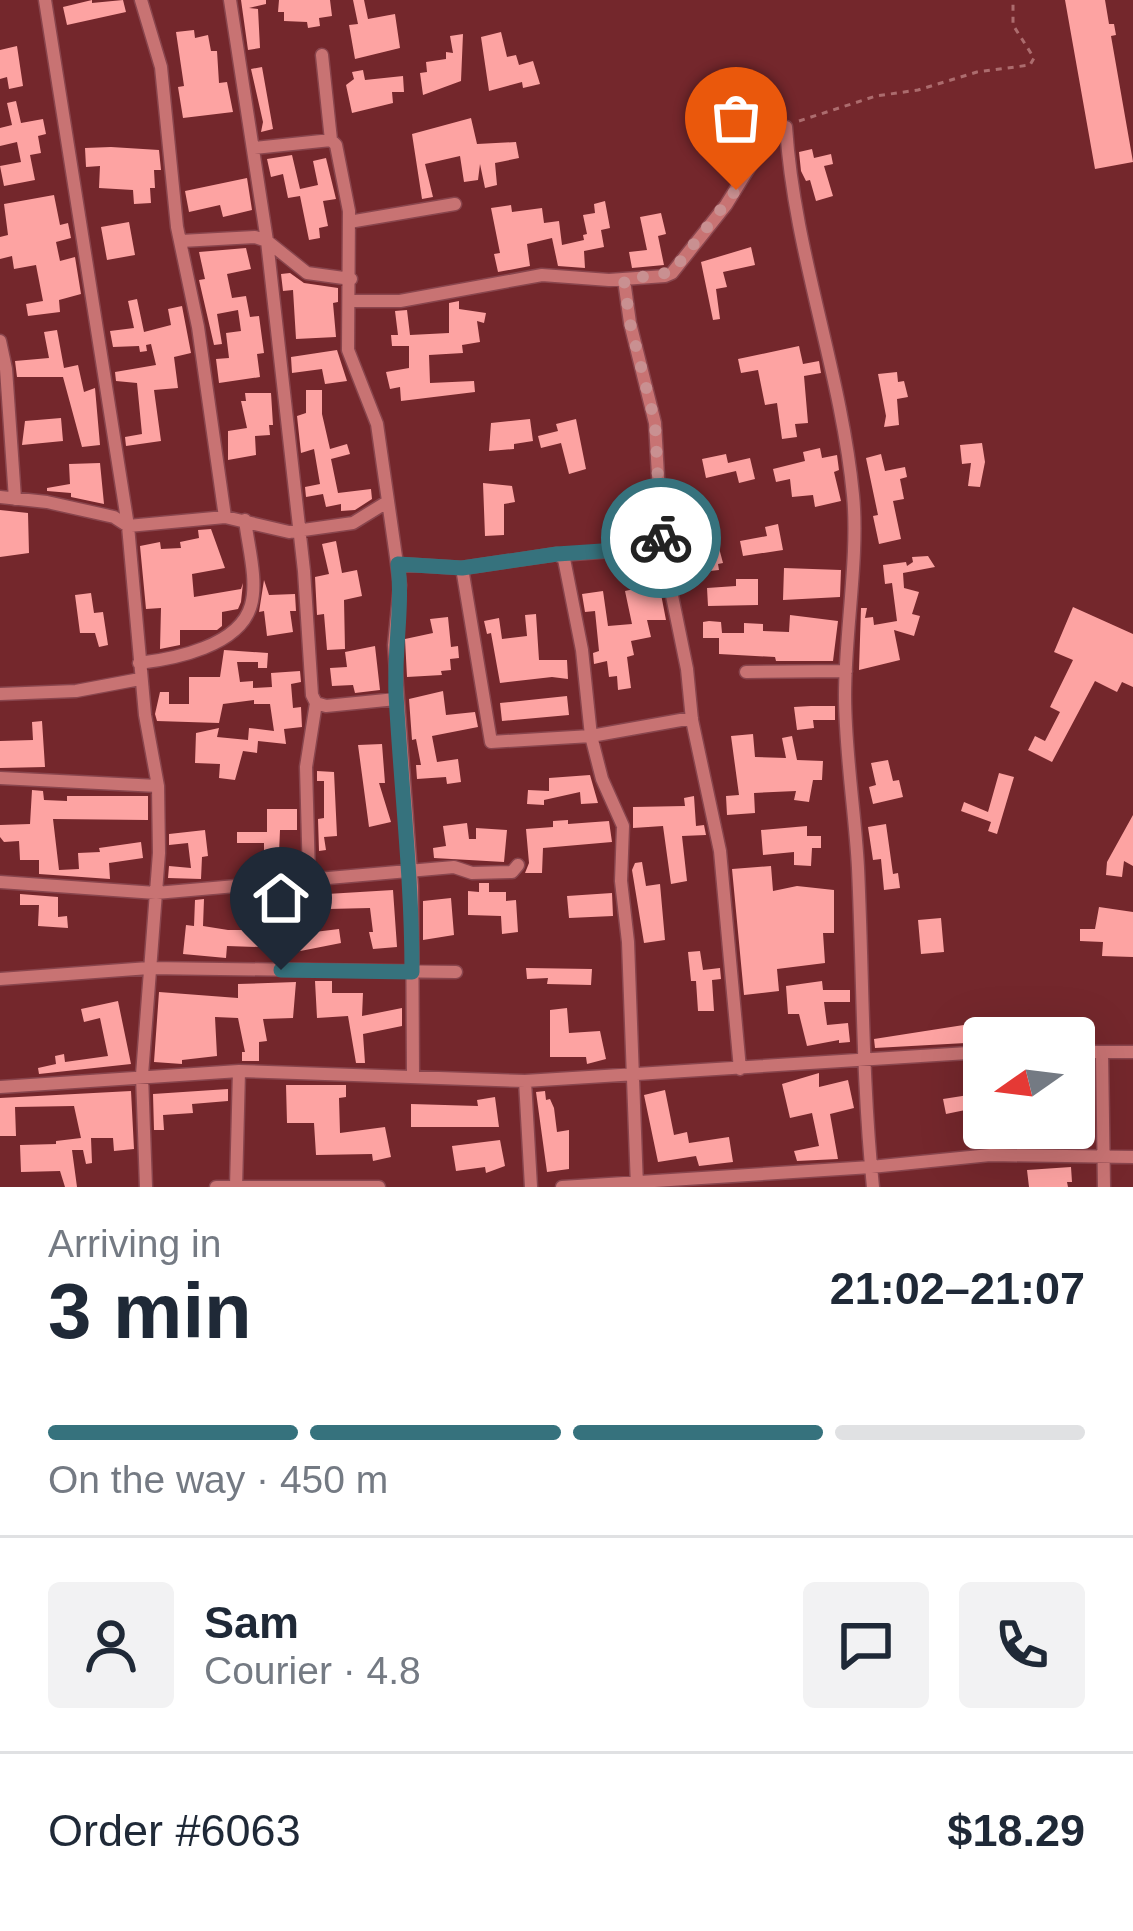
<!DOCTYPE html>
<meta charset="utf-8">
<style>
body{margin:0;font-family:Arial,sans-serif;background:#f2f2f3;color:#1f2937;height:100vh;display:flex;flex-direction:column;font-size:45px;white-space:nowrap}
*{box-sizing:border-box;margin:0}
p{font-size:39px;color:#747a83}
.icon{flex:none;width:66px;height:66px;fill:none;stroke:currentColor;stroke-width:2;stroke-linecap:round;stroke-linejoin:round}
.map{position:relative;height:1187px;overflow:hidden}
.sheet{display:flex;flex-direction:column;background:#fff;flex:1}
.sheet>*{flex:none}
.needle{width:78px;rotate:256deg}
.buttons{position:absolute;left:963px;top:1017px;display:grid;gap:24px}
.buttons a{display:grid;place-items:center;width:132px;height:132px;border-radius:12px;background:#fff;box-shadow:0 12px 48px #0002;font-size:60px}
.pin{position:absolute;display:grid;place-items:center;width:102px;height:102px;color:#fff;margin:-123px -51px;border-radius:50% 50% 50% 0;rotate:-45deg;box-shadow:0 0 12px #0007}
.pin .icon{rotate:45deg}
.courier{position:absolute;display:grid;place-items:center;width:120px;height:120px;margin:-60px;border:9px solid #36727d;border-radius:50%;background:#fff;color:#222;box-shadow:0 3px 15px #0007}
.head em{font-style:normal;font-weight:700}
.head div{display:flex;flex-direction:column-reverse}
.head{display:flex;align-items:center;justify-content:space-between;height:204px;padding:0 48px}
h1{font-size:78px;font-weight:700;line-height:90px}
.bar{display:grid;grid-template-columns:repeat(4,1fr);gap:18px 12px;align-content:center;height:144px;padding:0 48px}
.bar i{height:15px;border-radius:9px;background:#e0e1e3}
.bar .active{background:#36727d}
.bar p{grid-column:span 4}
.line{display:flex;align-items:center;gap:30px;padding:0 48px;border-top:3px solid #e0e1e3}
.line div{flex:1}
.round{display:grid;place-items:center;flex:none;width:126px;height:126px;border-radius:12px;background:#f2f2f3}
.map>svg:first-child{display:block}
.building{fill:#fda3a2}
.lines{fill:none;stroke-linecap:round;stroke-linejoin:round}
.minor-casing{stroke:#89454d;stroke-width:15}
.path{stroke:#ac6c6e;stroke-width:3;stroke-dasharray:6 6;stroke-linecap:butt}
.minor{stroke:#c87373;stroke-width:12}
.done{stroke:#c99091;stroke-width:12;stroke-dasharray:0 21.6}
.route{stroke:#36727d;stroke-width:15}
</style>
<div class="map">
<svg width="1133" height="1187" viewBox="0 0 1133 1187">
<rect width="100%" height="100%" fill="#74272c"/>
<path class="building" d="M92 0V3L123 0 126 12 67 25 63 7Z
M241 0H266V4L249 8 258 9 260 48 248 50Z
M279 0H330L332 16 319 18 320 26 308 28 307 22 284 21V12H278Z
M353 0H364L368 19 395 14 400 48 355 59 349 25 358 24Z
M1065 0H1105L1109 24H1114L1116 35 1111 36 1133 162 1095 169Z
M194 30 195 38 208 35 211 51H217L219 83 227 82 233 112 183 118 178 87 184 86 176 32Z
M501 32 507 57 516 55 519 65 533 61 540 84 523 88 522 82 489 91 481 37Z
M463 34 461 81 423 95 420 73 427 72 426 62 446 59V52L453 53 450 36Z
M17 46 23 86 9 89 7 77 0 79V50Z
M262 67 273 129 261 132 263 122 251 69Z
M363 70 365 80 403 76 404 92H392L393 103 352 113 346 85 354 79 352 72Z
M16 101 21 123 43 119 46 134 38 136 41 153 30 155 35 180 4 186 0 166 21 162 17 142 0 146V128L12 125 7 103Z
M471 118 477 144 516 142 519 158 495 163 497 185 485 188 480 164 478 180 464 182 460 156 425 164 433 197 422 199 412 134Z
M111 147 159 150 161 170H154L155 188H150L151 203 134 204 133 190 99 188 100 166 86 167 85 148Z
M812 149 814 158 831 154 833 164 824 166 833 196 816 201 810 180 806 181 801 171 799 152Z
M292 155 300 189 318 185 313 161 326 158 336 199 323 201 328 226 319 228 320 238 309 240 300 196 288 198 283 174 271 177 267 159Z
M247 178 252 210 223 217 220 205 189 212 185 191Z
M54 195 60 225 68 223 71 238 56 242 60 261 75 257 81 294 59 300 60 312 28 316 26 304 43 301 36 265 14 269 12 256 0 259V237L8 235 4 204Z
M605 201 610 228 601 230 604 247 584 251 585 268 558 266 552 238 527 244 530 266 498 272 494 254 500 253 491 208 511 205 512 212 542 208 544 223 559 221 562 245 584 240 583 235 587 234 583 215 595 213 594 204Z
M661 213 666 234 658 236 664 265 632 268 629 252 647 250 640 217Z
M129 222 135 255 107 260 101 227Z
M751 247 755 265 723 272 727 287 716 289 720 319 713 320 701 262Z
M246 248 251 269 227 274 232 298 246 296 250 317 259 316 264 353 257 354 260 377 219 383 216 359 229 358 226 333 241 331 238 310 217 314 222 344 214 345 199 280 205 279 199 252Z
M290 273 304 283 338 288V302L333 303 336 337 296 339 293 290 283 291 281 274Z
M137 299 144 332 171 325 168 309 182 306 191 353 174 357 178 388 154 390 161 441 126 446 125 437 142 434 137 383 116 381 115 372 156 365 151 344 146 345 147 351 140 352 139 346 113 347 110 331 134 328 128 301Z
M459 301V309L486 313 484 323 477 321 480 342 462 345 463 353 429 355 430 383 474 381 475 392 401 401 400 387 390 389 386 372 409 368V346H392L391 335H398L395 311 407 310 410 335 449 333V303Z
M57 330 64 368 78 365 84 392 95 388 100 445 82 447 63 377H17L15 361 49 358 44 332Z
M799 346 803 364 819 361 821 373 804 376 808 423 795 424 797 437 782 439 777 403 765 405 758 370 741 373 738 359Z
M337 350 347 381 325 384 322 369 292 373 291 357Z
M897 372 898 382 904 381 908 397 897 399 899 425 884 427 886 416 878 374Z
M306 390H322V414L330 449 347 444 350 454 331 459 338 493 371 489 372 499 355 510 341 511V504L326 507 323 494 306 497 305 487 320 484 314 449 301 453 297 416 306 413Z
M245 393H271L273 425H269L270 435 255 436 256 455 228 460V431L247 428 241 401H246Z
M61 418 63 441 22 445 25 421Z
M530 419 533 441 514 444V449L489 451 491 423Z
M576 419 586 469 569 474 561 443 541 448 538 436 558 431 556 424Z
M982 443 985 462 980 487 968 486 971 463 962 464 960 445Z
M820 448 822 458 837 455 839 470 834 472 841 501 815 507 813 495 792 497 790 479 776 482 773 469 805 461 803 452Z
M726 454 728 463 750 458 755 479 739 483 736 471 706 478 702 459Z
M881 454 885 471 905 467 907 477 900 479 904 499 893 501 901 539 879 544 873 516 878 515 866 458Z
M100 463 104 504 71 497V493L47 491V488L70 484 69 464Z
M483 483 512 486 515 502 504 504V535L485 536Z
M0 510 28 513 29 553 0 557Z
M778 524 783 550 743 556 740 541 767 536 765 527Z
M211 529 225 568 192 574 194 597 241 589 243 583 241 602 238 609 222 612V626L217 630H180V645L160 649 161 608 146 609 140 546 160 542 161 549 181 548 180 542 199 538 198 530Z
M336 541 342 573 357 570 362 596 344 600 345 649 327 650 324 614 317 615 315 577 329 574 322 544Z
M704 547V551L719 548 723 563 718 564 719 570 692 573 691 567 677 569 675 557Z
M928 556 935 567 903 573 904 588 919 592 912 614 920 616 914 636 894 630 900 660 859 670 861 608H867L865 618 873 617 874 625 897 621 892 583 885 584 883 565 906 562 907 566 913 562 912 557Z
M654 558 666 620H647L651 637 631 641 634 655 627 657 631 688 618 690 617 676 609 677 607 661 594 664 593 653 599 651 595 611 585 612 582 594 603 591 608 626 632 624 625 591 634 589 631 560Z
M784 568 841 570 840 597 783 600Z
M736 579H758V605L708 606 707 588 736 586Z
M264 580 269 595 295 594 296 611H290L293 632 267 636 264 611 259 612Z
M91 593 94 613 103 612 108 645 99 647 95 633H80L75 595Z
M1073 607 1133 634V687L1122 682 1117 692 1095 681 1052 762 1028 750 1035 736 1045 741 1060 712 1050 707 1073 660 1054 652Z
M536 614 539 660H567L568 679 552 677 500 683 491 633 487 634 484 621 499 618 502 639 527 636 525 615Z
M790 615 838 621 833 661H776L775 657 719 654V638H703V622L709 621 721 622 722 633H744V623L763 624V631L789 632Z
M448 617 451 647 458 646 459 658 450 659 451 670 441 671 442 675 407 677 405 639 433 633 430 619Z
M375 646 380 690 355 693 353 685 332 686 330 668 347 667 345 652Z
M224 650 268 653 267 668H258V662H237L240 682 253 681V688L272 687 271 673 300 671 301 682 291 684 293 708 301 707 302 727 284 729 286 744 258 741 257 753 243 751 235 780 219 778 220 764 195 763 196 733 219 728 217 737 248 740 249 728 274 731 270 704H254V700L223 704 219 723 157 721 155 714 160 692H169V704H189V677H220Z
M443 691 446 715 475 712 478 727 432 736 437 762 458 759 461 782 447 784 446 777 417 779 416 765H421L416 739 412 740 409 699Z
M567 696 569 715 502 721 500 703Z
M811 706H835V720H813L814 728 797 730 794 707Z
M42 721 45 767 0 768V741L33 740 32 722Z
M753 734 755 757 786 758 782 738 792 736 797 760 823 761 822 780H813L809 802 794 800 796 791 754 793 755 813 727 815 726 796 739 795 731 736Z
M382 744 385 783H379L391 822 369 827 358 745Z
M888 760 893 781 899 780 903 797 873 804 869 787 876 785 871 763Z
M317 771 334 772 337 836 324 837 326 850 319 851 318 819 324 818V781H317Z
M999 773 1014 777 997 834 988 831 991 822 961 811 964 802 988 812Z
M590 775 598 803 581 804 580 792 544 800V805L527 804 528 790 549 791V778Z
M32 790 43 791 44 800 67 801V796H148V820L53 819 59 870 79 869 78 853 100 852 99 848 141 842 143 858 109 863 110 879 39 874V860H20L19 841 4 842 0 837V825L30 824Z
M694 796 696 826 704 825 706 835 682 836 687 881 671 884 663 826 633 828V807L685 806 684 798Z
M267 809H297V830H280L279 853H264V843H237V832H267Z
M1133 815V866L1124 861 1122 877 1106 875 1107 862Z
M568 820V824L609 821 612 842 543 848 542 873H525L529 863 526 829 553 827V821Z
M467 823 469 839H476V828L507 830 504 862 434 858 433 848 446 846 443 826Z
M886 824 893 874 898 873 900 888 884 890 881 859 873 860 868 827Z
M807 826V836H821V848H812L811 866 794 865V852L763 855 761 830Z
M205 830 208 856 202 857 201 879 168 878 169 866 191 868 188 843 169 845V834Z
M642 862 646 886 660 884 665 940 644 943 632 870 635 863Z
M771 866 773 891 797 886 834 890V933H823L825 963 777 969 779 991 744 995 732 869Z
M479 883H489V892H506V901L516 900 518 932 502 934 501 916 468 915V891L479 892Z
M393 890 397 947 373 949 369 932H373L370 908 328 909 327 894Z
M612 893 613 916 569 918 567 896Z
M20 894 58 897V917L67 916 68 928 38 926 39 905H20Z
M451 898 454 935 423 940V901Z
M204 899 203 926 228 930H250V900H260V947L227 946 226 958 183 954 186 925 194 926 195 900Z
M273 901H290V935L339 929 341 943 280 955Z
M1099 907 1133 912V957L1102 956 1103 942 1080 941V929H1095Z
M941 918 944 952 921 954 918 920Z
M700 951 703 970 720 968 721 979 712 980 714 1011H698L696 981H691L688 952Z
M526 968 592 969 591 985 547 984 548 978 527 979Z
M315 981H332V993H363L362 1016 402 1008V1026L363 1034 365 1063H356L348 1016 317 1018Z
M822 981 823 990H850V1002H824L827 1025 848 1023 850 1042 839 1043V1040L807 1046 799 1014H788L786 986Z
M296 982 293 1018 263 1019 267 1041 259 1042V1061H242V1052H245L238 1018 215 1017 217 1056 182 1060V1064L154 1062 159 992 238 998V984Z
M118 1001 131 1064 39 1074 38 1068 56 1064 55 1056 64 1054 65 1062 108 1056 100 1018 84 1022 81 1009Z
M567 1008 569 1033 600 1031 606 1059 587 1064 586 1057H550V1010Z
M970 1024 972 1035 984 1031V1042L875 1048 874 1039Z
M974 1070H984V1136L976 1137 975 1108 946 1114 943 1099 975 1094Z
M819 1073V1087L848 1080 854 1108 830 1114 838 1159 797 1161 794 1151 819 1146 812 1113 790 1118 782 1084Z
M286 1085H346V1097L339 1098 340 1133 385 1127 391 1157 373 1161 372 1154 316 1155 314 1123H287Z
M228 1089V1101L192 1104 193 1113 163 1115 164 1130H154L153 1094Z
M665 1090 674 1135 687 1132 689 1143 729 1137 733 1162 699 1166 696 1156 658 1162 644 1095Z
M131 1091 134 1149 114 1151 113 1138H91L92 1163 86 1164 83 1150H72L77 1187H65L60 1171 21 1172 20 1145 56 1144V1141L81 1138 74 1106 15 1107 16 1136H0V1098Z
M545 1091 546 1100 550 1099 554 1108 557 1132 569 1130V1169L547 1172 536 1092Z
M495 1097 499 1127H411V1104L478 1106 477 1100Z
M500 1140 505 1166 486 1173 485 1167 456 1171 452 1146Z
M1071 1167 1072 1182H1067L1068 1187H1029L1027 1170Z"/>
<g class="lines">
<defs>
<path id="minor" d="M45 0 128 526 145 715 158 786 159 853 142 1075 146 1187
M141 0 161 67 177 227 198 327 225 517
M230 0 267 241 304 571 312 695 316 703 326 706 396 699
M322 55 331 140
M254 148 331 140 336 145 349 211 348 350 377 424 400 585 394 645 412 886 413 1075
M349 222 455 204
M181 241 255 237 267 241 307 273 351 279
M624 280 630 323 655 423 662 547 687 669 692 720 720 851 740 1069
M349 301H400L542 275 609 280 665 276 672 273 726 205 768 137 786 127C794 252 841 371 853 495 859 555 845 632 845 695 845 753 855 811 858 868 863 975 862 1081 873 1187
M0 341 6 369 15 499
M0 497 47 502 114 517 128 526 225 517 289 532 353 523 387 502
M561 555 662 547
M398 564 462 568 557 554 564 559 582 650 591 736 602 779 623 826 621 881 628 942 637 1187
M462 568 491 742 591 736 692 718
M139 663C174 659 240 646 251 605 258 580 248 546 245 520
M746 672 846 671
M0 694 76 691 140 679
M0 778 158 786
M309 877 306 767 316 703
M0 882 156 893 454 867 472 873 512 872 518 865
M0 979 149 968 456 972
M1074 1052H1133
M1102 1052 1104 1187
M525 1081 531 1187
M0 1087 239 1071 525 1081 984 1052
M216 1187H379
M236 1187 239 1071
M562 1187 871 1167 990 1155 1133 1157"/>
</defs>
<use href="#minor" class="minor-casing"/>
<path class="path" d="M799 121 876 96 918 90 977 72 1030 65 1034 58 1013 25V0"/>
<use href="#minor" class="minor"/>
</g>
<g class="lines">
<path class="done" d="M661 538 655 423 630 323 624 280 672 272 736 190"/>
<path class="route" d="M281 970 412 972C412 878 401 787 396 694 394 650 403 607 398 564L462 568 557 554 662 547 661 538"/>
</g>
</svg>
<div class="buttons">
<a><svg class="needle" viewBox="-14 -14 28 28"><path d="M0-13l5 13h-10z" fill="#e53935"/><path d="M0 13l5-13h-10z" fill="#747a83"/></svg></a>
</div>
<div class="pin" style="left:736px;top:190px;background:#ea580c"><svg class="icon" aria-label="bag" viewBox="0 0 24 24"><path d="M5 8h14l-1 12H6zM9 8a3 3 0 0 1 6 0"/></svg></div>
<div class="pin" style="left:281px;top:970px;background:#1f2937"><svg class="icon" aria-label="home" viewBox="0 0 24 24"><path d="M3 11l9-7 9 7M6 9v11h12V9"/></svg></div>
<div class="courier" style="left:661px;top:538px"><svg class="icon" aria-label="bike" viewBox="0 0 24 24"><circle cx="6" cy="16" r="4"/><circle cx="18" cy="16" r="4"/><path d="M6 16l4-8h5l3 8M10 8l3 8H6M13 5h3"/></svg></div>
</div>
<section class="sheet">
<div class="head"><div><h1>3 min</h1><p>Arriving in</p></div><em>21:02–21:07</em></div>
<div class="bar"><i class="active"></i><i class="active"></i><i class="active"></i><i></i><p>On the way · 450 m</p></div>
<div class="line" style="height:216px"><a class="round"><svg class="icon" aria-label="person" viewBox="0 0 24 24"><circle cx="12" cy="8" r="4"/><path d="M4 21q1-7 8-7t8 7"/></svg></a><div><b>Sam</b><p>Courier · 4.8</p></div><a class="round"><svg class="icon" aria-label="chat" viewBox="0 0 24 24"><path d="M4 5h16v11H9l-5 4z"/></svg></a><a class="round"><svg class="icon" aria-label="phone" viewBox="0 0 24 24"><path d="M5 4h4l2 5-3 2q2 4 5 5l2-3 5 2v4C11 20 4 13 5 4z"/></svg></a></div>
<div class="line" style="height:156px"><div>Order #6063</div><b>$18.29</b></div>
</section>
